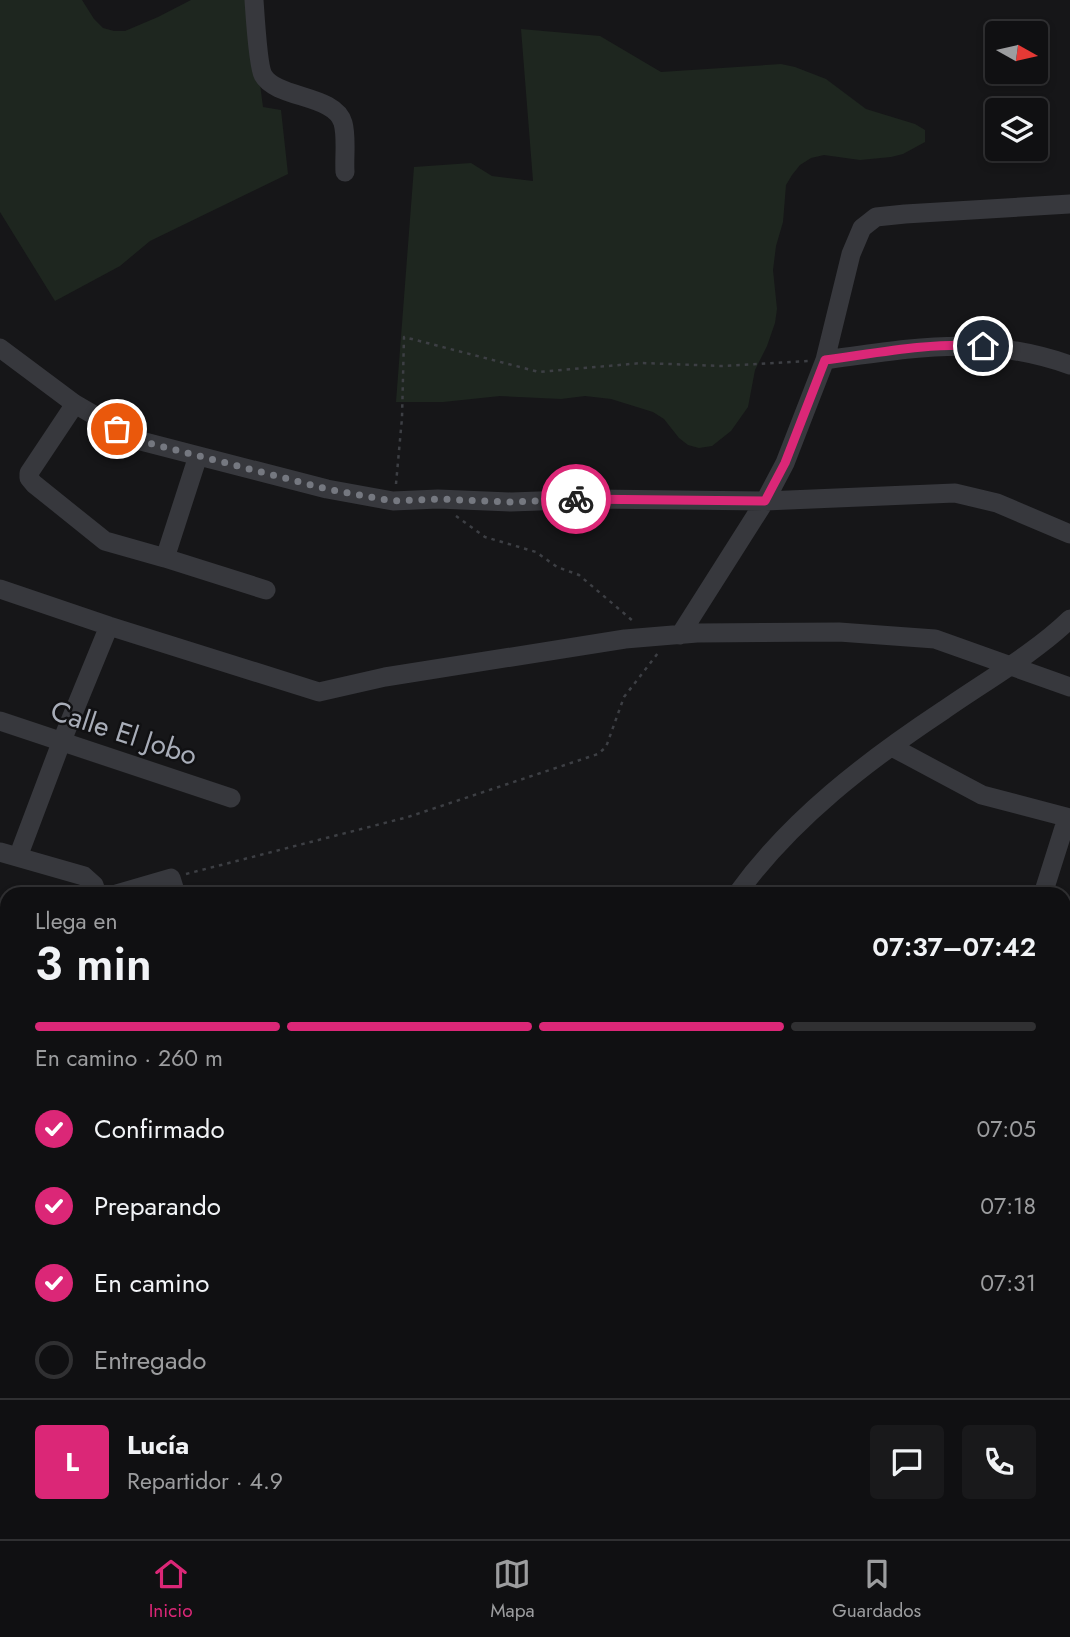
<!DOCTYPE html>
<html lang="es">
<meta charset="utf-8">
<style>
body{margin:0;font-family:Jost,sans-serif;background:#19191b;color:#f1f3f6;height:100vh;display:flex;flex-direction:column;font-size:26px;white-space:nowrap}
*{box-sizing:border-box;margin:0}
p{font-size:23px;color:#9c9d9f}
.icon{flex:none;width:38px;height:38px;fill:none;stroke:currentColor;stroke-width:2;stroke-linecap:round;stroke-linejoin:round}
.map{position:relative;flex:1;overflow:hidden}
.drawer{position:absolute;left:0px;top:887px;width:1071px;height:653px;display:flex;flex-direction:column;background:#101012;border-radius:21px 21px 0 0;box-shadow:0 4px 10px #0003,0 0 0 2px #303032}
.drawer>*{flex:none}
.needle{width:46px;rotate:98deg}
.fabs{position:absolute;left:985px;top:21px;display:grid;gap:14px}
.fabs a{display:grid;place-items:center;width:63px;height:63px;border-radius:7px;background:#101012;box-shadow:0 4px 10px #0003,0 0 0 2px #303032;font-size:35px}
.pin{position:absolute;display:grid;place-items:center;width:60px;height:60px;color:#fff;margin:-30px;border:4px solid #fff;border-radius:50%;box-shadow:0 2px 7px #0007}
.courier{position:absolute;display:grid;place-items:center;width:70px;height:70px;margin:-35px;border:5px solid #db2777;border-radius:50%;background:#fff;color:#222;box-shadow:0 2px 9px #0007}
.headline em{font-style:normal;font-weight:600}
.headline div{display:flex;flex-direction:column-reverse}
.headline{display:flex;align-items:center;justify-content:space-between;height:119px;padding:0 35px}
h1{font-size:46px;font-weight:600;line-height:52px}
.bar{display:grid;grid-template-columns:repeat(4,1fr);gap:10px 7px;align-content:center;height:84px;padding:0 35px}
.bar i{height:9px;border-radius:5px;background:#303032}
.bar .selected{background:#db2777}
.bar p{grid-column:span 4}
.line{display:flex;align-items:center;gap:18px;padding:0 35px;border-top:2px solid #303032}
.line div{flex:1}
.round{display:grid;place-items:center;flex:none;width:74px;height:74px;border-radius:7px;background:#19191b}
ol{padding:0 35px;list-style:none}
li{display:flex;align-items:center;gap:21px;height:77px}
li p{margin-inline-start:auto}
li .icon{padding:7px;border-radius:50%;background:#db2777;color:#fff;stroke-width:4}
li:last-child{color:#9c9d9f}
li i{width:38px;height:38px;border:4px solid #303032;border-radius:50%}
.menu{display:flex;justify-content:space-around;align-items:center;height:98px;border-top:2px solid #303032;background:#101012;font-size:19px;color:#9c9d9f}
.menu a{display:grid;justify-items:center;gap:4px}
.menu .selected{color:#db2777}
.map>svg:first-child{display:block}
.green{fill:#1e261f}
.lines{fill:none;stroke-linecap:round;stroke-linejoin:round}
.path{stroke:#3d3f44;stroke-width:2.5;stroke-dasharray:3.5 5;stroke-linecap:butt}
.minor{stroke:#37383d;stroke-width:19}
.done{stroke:#757880;stroke-width:7;stroke-dasharray:0 12.6}
.route{stroke:#db2777;stroke-width:9}
.labels{text-anchor:middle;dominant-baseline:central;stroke-width:5;stroke-linejoin:round;paint-order:stroke}
.street-label{font-size:28px;fill:#a8adb8;stroke:#111113}
</style>
<div class="map">
<svg width="1070" height="1539" viewBox="0 0 1070 1539">
<rect width="100%" height="100%" fill="#161618"/>
<path class="green" d="M0 0H82L94 19 103 28 114 31H125L158 17 191 0H249L263 107 281 110 288 174 150 241 120 266 55 301 0 212Z
M521 29 600 36 661 72 781 64 795 67 826 79 866 109 915 124 925 130V142L903 154 891 157 860 160 824 155 811 158 800 165 792 175 786 185 783 222 776 246 773 270 777 309 775 323 767 346 755 370 748 407 731 431 712 446 699 448 688 445 679 438 664 419 653 412 611 399 585 396 561 399 500 396 443 402H396L414 167 471 163 492 176 533 181Z
M1070 1008V1237L1064 1238V1011Z
M0 1352 7 1363V1434L0 1448Z
M275 1533H441L439 1539H266Z
M992 1533H1058L1055 1539H995Z"/>
<g class="lines">
<path class="path" d="M396 484 402 418 404 337 539 372 642 363 722 366 809 361
M456 516 485 537 536 552 557 567 579 575 633 621
M186 874 408 817 598 754 606 747 624 697 658 653"/>
<path class="minor" d="M254 0C255 14 258 66 263 75 276 99 335 94 343 123 347 137 344 157 345 172
M0 348 75 404 137 440 327 489 393 501 438 499 511 502 595 499 765 501 955 493 997 503 1070 534
M825 360C915 348 982 334 1070 365
M75 404 29 473V478L34 484 105 541 165 558 266 590
M165 558 198 456
M0 589 109 626 319 692 385 677 625 639 697 633 839 632 935 639 1070 687
M680 635 765 501 785 463 825 360 851 254 862 228 876 217 905 214 1070 204
M0 721 231 798
M892 747 982 795 1070 818
M0 852 84 876 94 885 97 894
M18 857 61 743 109 626
M116 894 171 878 176 894
M737 894C791 819 867 761 944 710 984 682 1035 653 1070 619
M1043 894 1067 818
M0 930 7 927
M0 1029 7 1027
M496 1533 528 1539
M247 1539 257 1533
M455 1539 456 1533
M786 1539 788 1533"/>
</g>
<g class="lines">
<path class="done" d="M117 429 137 440 327 489 393 501 438 499 511 502 576 499"/>
<path class="route" d="M576 499 765 501 785 463 825 360C877 353 931 342 983 346"/>
</g>
<g class="labels">
<g class="street-label">
<text transform="translate(124 733) rotate(18)">Calle El Jobo</text>
</g>
</g>
</svg>
<div class="fabs">
<a><svg class="needle" viewBox="-14 -14 28 28"><path d="M0-13l5 13h-10z" fill="#e53935"/><path d="M0 13l5-13h-10z" fill="#9c9d9f"/></svg></a>
<a><svg class="icon" aria-label="layers" viewBox="0 0 24 24"><path d="M12 4l9 5-9 5-9-5zM3 14l9 5 9-5"/></svg></a>
</div>
<div class="pin" style="left:117px;top:429px;background:#ea580c"><svg class="icon" aria-label="bag" viewBox="0 0 24 24"><path d="M5 8h14l-1 12H6zM9 8a3 3 0 0 1 6 0"/></svg></div>
<div class="pin" style="left:983px;top:346px;background:#1f2937"><svg class="icon" aria-label="home" viewBox="0 0 24 24"><path d="M3 11l9-7 9 7M6 9v11h12V9"/></svg></div>
<div class="courier" style="left:576px;top:499px"><svg class="icon" aria-label="bike" viewBox="0 0 24 24"><circle cx="6" cy="16" r="4"/><circle cx="18" cy="16" r="4"/><path d="M6 16l4-8h5l3 8M10 8l3 8H6M13 5h3"/></svg></div>
<section class="drawer">
<div class="headline"><div><h1>3 min</h1><p>Llega en</p></div><em>07:37–07:42</em></div>
<div class="bar"><i class="selected"></i><i class="selected"></i><i class="selected"></i><i></i><p>En camino · 260 m</p></div>
<ol>
<li><svg class="icon" aria-label="check" viewBox="0 0 24 24"><path d="M5 12l5 5 9-10"/></svg>Confirmado<p>07:05</p></li>
<li><svg class="icon" aria-label="check" viewBox="0 0 24 24"><path d="M5 12l5 5 9-10"/></svg>Preparando<p>07:18</p></li>
<li><svg class="icon" aria-label="check" viewBox="0 0 24 24"><path d="M5 12l5 5 9-10"/></svg>En camino<p>07:31</p></li>
<li><i></i>Entregado</li>
</ol>
<div class="line" style="height:126px"><b class="round" style="background:#db2777;color:#fff">L</b><div><b>Lucía</b><p>Repartidor · 4.9</p></div><a class="round"><svg class="icon" aria-label="chat" viewBox="0 0 24 24"><path d="M4 5h16v11H9l-5 4z"/></svg></a><a class="round"><svg class="icon" aria-label="phone" viewBox="0 0 24 24"><path d="M5 4h4l2 5-3 2q2 4 5 5l2-3 5 2v4C11 20 4 13 5 4z"/></svg></a></div>
</section>
</div>
<nav class="menu">
<a class="selected"><svg class="icon" aria-label="home" viewBox="0 0 24 24"><path d="M3 11l9-7 9 7M6 9v11h12V9"/></svg>Inicio</a>
<a><svg class="icon" aria-label="map" viewBox="0 0 24 24"><path d="M3 6l6-2 6 2 6-2v14l-6 2-6-2-6 2zM9 4v14M15 6v14"/></svg>Mapa</a>
<a><svg class="icon" aria-label="saved" viewBox="0 0 24 24"><path d="M7 4h10v16l-5-4-5 4z"/></svg>Guardados</a>
</nav>
